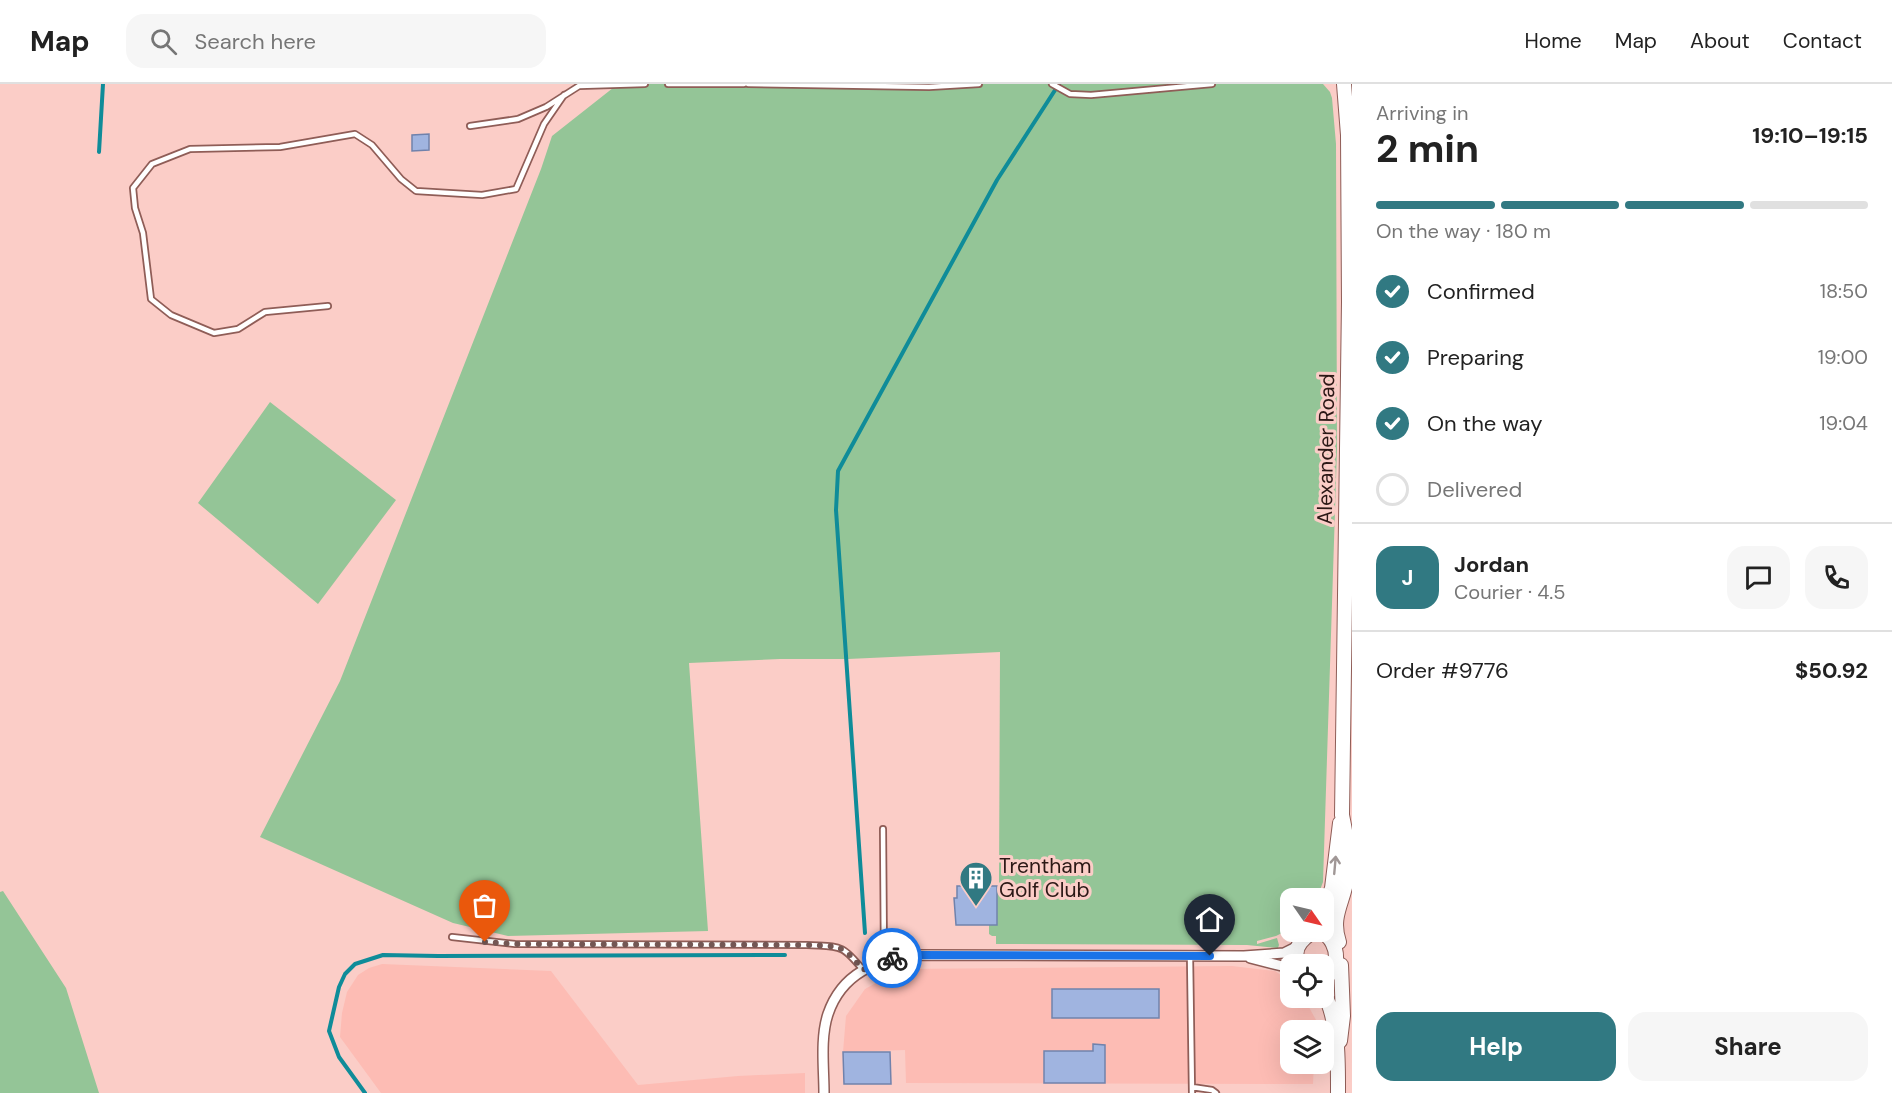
<!DOCTYPE html>
<meta charset="utf-8">
<style>
body{margin:0;font-family:"DM Sans",sans-serif;background:#f6f6f6;color:#222;height:100vh;display:flex;flex-direction:column;font-size:22px;white-space:nowrap}
*{box-sizing:border-box;margin:0}
p{font-size:20px;color:#767676}
.icon{flex:none;width:33px;height:33px;fill:none;stroke:currentColor;stroke-width:2;stroke-linecap:round;stroke-linejoin:round}
.map{position:relative;flex:1;overflow:hidden}
.drawer{display:flex;flex-direction:column;background:#fff;width:540px}
.drawer>*{flex:none}
.needle{width:39px;rotate:124deg}
.buttons{position:absolute;left:1280px;top:804px;display:grid;gap:12px}
.buttons a{display:grid;place-items:center;width:54px;height:54px;border-radius:12px;background:#fff;box-shadow:0 6px 24px #0002;font-size:30px}
.pin{position:absolute;display:grid;place-items:center;width:51px;height:51px;color:#fff;margin:-62px -26px;border-radius:50% 50% 50% 0;rotate:-45deg;box-shadow:0 0 6px #0007}
.pin .icon{rotate:45deg}
.courier{position:absolute;display:grid;place-items:center;width:60px;height:60px;margin:-30px;border:4px solid #1a73e8;border-radius:50%;background:#fff;color:#222;box-shadow:0 2px 8px #0007}
.overview em{font-style:normal;font-weight:700}
.overview div{display:flex;flex-direction:column-reverse}
.overview{display:flex;align-items:center;justify-content:space-between;height:102px;padding:0 24px}
h1{font-size:39px;font-weight:700;line-height:45px}
.bar{display:grid;grid-template-columns:repeat(4,1fr);gap:9px 6px;align-content:center;height:72px;padding:0 24px}
.bar i{height:8px;border-radius:4px;background:#e0e0e0}
.bar .current{background:#317982}
.bar p{grid-column:span 4}
.line{display:flex;align-items:center;gap:15px;padding:0 24px;border-top:2px solid #e0e0e0}
.line div{flex:1}
.round{display:grid;place-items:center;flex:none;width:63px;height:63px;border-radius:18px;background:#f6f6f6}
ol{padding:0 24px;list-style:none}
li{display:flex;align-items:center;gap:18px;height:66px}
li p{margin-inline-start:auto}
li .icon{padding:6px;border-radius:50%;background:#317982;color:#fff;stroke-width:4}
li:last-child{color:#767676}
li i{width:33px;height:33px;border:3px solid #e0e0e0;border-radius:50%}
.action{display:flex;gap:12px;margin-top:auto;padding:12px 24px}
.action a{flex:1;height:69px;border-radius:18px;background:#317982;color:#fff;font-size:24px;font-weight:700;line-height:69px;text-align:center}
.action a+a{background:#f6f6f6;color:#222}
header{display:flex;align-items:center;gap:36px;box-sizing:border-box;height:84px;padding:0 30px;background:#fff;border-bottom:2px solid #e0e0e0}
header strong{font-size:28px}
nav{display:flex;gap:33px;margin-inline-start:auto;font-size:21px}
.search{width:420px;height:54px;background:#f6f6f6;display:flex;align-items:center;gap:15px;box-sizing:border-box;padding:0 21px;border-radius:18px;color:#767676;font-size:22px}
main{display:flex;flex:1;min-height:0}
.map>svg:first-child{display:block}
.built{fill:#fdbcb4}
.green{fill:#94c597}
.lines{fill:none;stroke-linecap:round;stroke-linejoin:round}
.stream{stroke:#0f8c99;stroke-width:4}
.building{fill:#a0b4e0;stroke:#7082ac;stroke-width:1.5}
.lane-casing{stroke:#8f5d57;stroke-width:8}
.street-casing{stroke:#8f5d57;stroke-width:12}
.secondary-casing{stroke:#8f5d57;stroke-width:16}
.lane{stroke:#fff;stroke-width:4.5}
.street{stroke:#fff;stroke-width:9}
.secondary{stroke:#fff;stroke-width:14}
.oneway{stroke:#a09796}
.done{stroke:#745754;stroke-width:6;stroke-dasharray:0 10.8}
.route{stroke:#1a73e8;stroke-width:8}
.labels{text-anchor:middle;dominant-baseline:central;stroke-width:6;stroke-linejoin:round;paint-order:stroke}
.street-label{font-size:21px;fill:#2c1816;stroke:#fbcdc7}
.poi-label{font-size:21px;fill:#2c1816;stroke:#fbcdc7;text-anchor:start}
</style>
<header>
<strong>Map</strong>
<div class="search"><svg class="icon" aria-label="search" viewBox="0 0 24 24"><circle cx="10" cy="10" r="6"/><path d="M15 15l6 6"/></svg>Search here</div>
<nav><a>Home</a><a>Map</a><a>About</a><a>Contact</a></nav>
</header>
<main>
<div class="map">
<svg width="1352" height="1009" viewBox="0 0 1352 1009">
<rect width="100%" height="100%" fill="#fbcdc7"/>
<path class="built" d="M382 880 551 887 638 1001 738 992 805 989V1009H381L340 953 342 929 347 908 358 891 369 884Z
M1232 882 1275 887 1290 897V914H1304L1316 936 1315 946H1290V980H1314L1313 1000 906 999 905 966 843 968 846 932 865 905 901 885Z"/>
<path class="green" d="M618 0H1323L1330 8 1332 14 1336 60 1337 365 1323 798 1317 814H1290V845L1276 852 1257 857V860L1277 854 1279 861 1278 864 1247 861 996 860V852H992L989 850V841H997V802L999 801 1000 568 848 575H780L689 579 708 847 508 852 453 839 260 753 340 597 541 85 552 52Z
M270 318 396 416 318 520 198 419Z
M3 807 66 904 99 1009H0V808Z"/>
<g class="lines">
<path class="stream" d="M99 68 103 0
M865 849 836 426 838 387 997 96 1059 0
M365 1009 339 973 329 947 339 903 345 890 355 880 383 871 438 872 785 871"/>
</g>
<path class="building" d="M429 50V66L412 67V51Z
M957 802H997V841H956L954 814H957Z
M1052 905H1159V934H1052Z
M1093 960 1105 961V999H1044V967H1093Z
M843 968H890L891 1000H844Z"/>
<g class="lines">
<defs>
<path id="lane" d="M668 0H744
M748 0 929 3 979 0
M1052 0 1070 10 1091 11 1212 0
M470 42 518 35 546 23 579 2 645 0
M328 222 265 228 238 245 214 249 171 231 151 215 143 149 135 124 133 104 152 80 190 65 280 63 355 50 372 61 401 95 416 107 482 111 516 105 544 40 564 11
M883 745 884 876
M452 853 515 860 807 861C840 863 841 859 863 886
M1190 872 1192 1009
M1192 1003 1212 1006 1216 1009"/>
<path id="street" d="M1250 874 1290 884
M824 1009C824 984 820 954 828 930 842 889 876 876 915 871L1244 872 1284 869 1298 862"/>
<path id="secondary" d="M1323 830 1332 804 1340 739
M1339 858C1330 832 1344 818 1347 793 1351 772 1346 752 1342 731L1349 218 1348 51 1344 0
M1298 880C1295 872 1295 865 1301 858 1327 826 1352 881 1323 895
M1323 907C1339 937 1338 976 1338 1009
M1340 957 1343 932 1341 881"/>
</defs>
<use href="#lane" class="lane-casing"/>
<use href="#street" class="street-casing"/>
<use href="#secondary" class="secondary-casing"/>
<use href="#lane" class="lane"/>
<use href="#street" class="street"/>
<use href="#secondary" class="secondary"/>
</g>
<defs><path id="oneway-shaft" d="M-6 0H5M1.5-3L5.5 0L1.5 3" fill="none" stroke-width="1.6" stroke-linecap="round" stroke-linejoin="round" transform="scale(1.5)"/></defs>
<use class="oneway" href="#oneway-shaft" transform="translate(1335 781) rotate(-85)"/>
<g class="lines">
<path class="done" d="M485 858 515 860 807 861C840 863 841 859 863 886L873 880 892 874"/>
<path class="route" d="M892 874 915 871 1210 872"/>
</g>
<defs>
<symbol id="building-pin" viewBox="-11 -11 22 30"><path d="M0 17L-7.5 6A9.5 9.5 0 1 1 7.5 6Z" fill="#317982" stroke="#fbcdc7"/><path d="M-4-6H4V6H1V3H-1V6H-4ZM-2.5-4.3h1.7v1.8h-1.7ZM.8-4.3h1.7v1.8H.8ZM-2.5-1h1.7V.8h-1.7ZM.8-1h1.7V.8H.8Z" fill="#fff"/></symbol>
</defs>
<g fill-rule="evenodd">
<use href="#building-pin" x="957" y="775" width="38" height="52"/>
</g>
<g class="labels">
<g class="street-label">
<text transform="translate(1326 365) rotate(-89)">Alexander Road</text>
</g>
<g class="poi-label">
<text x="999" y="782">Trentham<tspan x="999" dy="24">Golf Club</tspan></text>
</g>
</g>
</svg>
<div class="buttons">
<a><svg class="needle" viewBox="-14 -14 28 28"><path d="M0-13l5 13h-10z" fill="#e53935"/><path d="M0 13l5-13h-10z" fill="#767676"/></svg></a>
<a><svg class="icon" aria-label="locate" viewBox="0 0 24 24"><circle cx="12" cy="12" r="6"/><path d="M12 2v4M12 18v4M2 12h4M18 12h4"/></svg></a>
<a><svg class="icon" aria-label="layers" viewBox="0 0 24 24"><path d="M12 4l9 5-9 5-9-5zM3 14l9 5 9-5"/></svg></a>
</div>
<div class="pin" style="left:485px;top:858px;background:#ea580c"><svg class="icon" aria-label="bag" viewBox="0 0 24 24"><path d="M5 8h14l-1 12H6zM9 8a3 3 0 0 1 6 0"/></svg></div>
<div class="pin" style="left:1210px;top:872px;background:#1f2937"><svg class="icon" aria-label="home" viewBox="0 0 24 24"><path d="M3 11l9-7 9 7M6 9v11h12V9"/></svg></div>
<div class="courier" style="left:892px;top:874px"><svg class="icon" aria-label="bike" viewBox="0 0 24 24"><circle cx="6" cy="16" r="4"/><circle cx="18" cy="16" r="4"/><path d="M6 16l4-8h5l3 8M10 8l3 8H6M13 5h3"/></svg></div>
</div>
<section class="drawer">
<div class="overview"><div><h1>2 min</h1><p>Arriving in</p></div><em>19:10–19:15</em></div>
<div class="bar"><i class="current"></i><i class="current"></i><i class="current"></i><i></i><p>On the way · 180 m</p></div>
<ol>
<li><svg class="icon" aria-label="check" viewBox="0 0 24 24"><path d="M5 12l5 5 9-10"/></svg>Confirmed<p>18:50</p></li>
<li><svg class="icon" aria-label="check" viewBox="0 0 24 24"><path d="M5 12l5 5 9-10"/></svg>Preparing<p>19:00</p></li>
<li><svg class="icon" aria-label="check" viewBox="0 0 24 24"><path d="M5 12l5 5 9-10"/></svg>On the way<p>19:04</p></li>
<li><i></i>Delivered</li>
</ol>
<div class="line" style="height:108px"><b class="round" style="background:#317982;color:#fff">J</b><div><b>Jordan</b><p>Courier · 4.5</p></div><a class="round"><svg class="icon" aria-label="chat" viewBox="0 0 24 24"><path d="M4 5h16v11H9l-5 4z"/></svg></a><a class="round"><svg class="icon" aria-label="phone" viewBox="0 0 24 24"><path d="M5 4h4l2 5-3 2q2 4 5 5l2-3 5 2v4C11 20 4 13 5 4z"/></svg></a></div>
<div class="line" style="height:78px"><div>Order #9776</div><b>$50.92</b></div>
<div class="action"><a>Help</a><a>Share</a></div>
</section>
</main>
